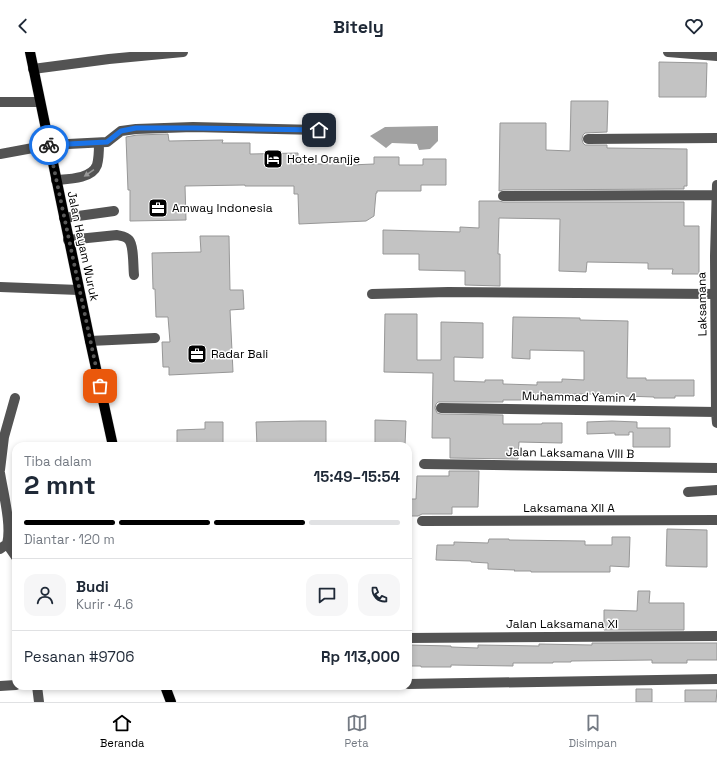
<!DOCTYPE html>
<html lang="id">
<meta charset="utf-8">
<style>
body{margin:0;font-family:"Space Grotesk",sans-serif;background:#f6f6f7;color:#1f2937;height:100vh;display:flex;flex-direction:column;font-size:15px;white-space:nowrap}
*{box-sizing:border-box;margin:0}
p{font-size:13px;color:#747a83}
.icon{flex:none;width:22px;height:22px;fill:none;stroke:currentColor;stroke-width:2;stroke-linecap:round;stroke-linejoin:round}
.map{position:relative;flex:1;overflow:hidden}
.sheet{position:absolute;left:12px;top:390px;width:400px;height:248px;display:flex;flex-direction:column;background:#fff;border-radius:12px;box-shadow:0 2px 6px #0003}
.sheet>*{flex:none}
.pin{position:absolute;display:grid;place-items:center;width:34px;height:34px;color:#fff;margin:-17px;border-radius:8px;box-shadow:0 2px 6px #0006}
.courier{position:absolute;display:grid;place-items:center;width:40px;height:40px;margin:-20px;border:3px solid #1a73e8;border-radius:50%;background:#fff;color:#222;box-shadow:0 1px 5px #0007}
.summary em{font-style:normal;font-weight:700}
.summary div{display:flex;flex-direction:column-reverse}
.summary{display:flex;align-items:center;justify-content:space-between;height:68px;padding:0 12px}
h1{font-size:26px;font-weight:700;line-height:30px}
.bar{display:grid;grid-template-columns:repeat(4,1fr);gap:6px 4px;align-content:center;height:48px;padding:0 12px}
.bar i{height:5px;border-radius:3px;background:#e0e1e3}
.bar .selected{background:#000}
.bar p{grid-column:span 4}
.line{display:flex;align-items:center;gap:10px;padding:0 12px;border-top:1px solid #e0e1e3}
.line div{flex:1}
.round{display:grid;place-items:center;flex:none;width:42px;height:42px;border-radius:12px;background:#f6f6f7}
header{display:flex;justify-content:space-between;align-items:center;height:52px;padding:0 12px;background:#fff;font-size:18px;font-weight:700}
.dock{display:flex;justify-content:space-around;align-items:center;height:56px;border-top:1px solid #e0e1e3;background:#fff;font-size:11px;color:#747a83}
.dock a{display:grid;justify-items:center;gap:2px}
.dock .selected{color:#000}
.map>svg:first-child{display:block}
.water{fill:#a1a1a1}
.building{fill:#c3c3c3;stroke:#979797}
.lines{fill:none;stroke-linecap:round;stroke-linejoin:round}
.major-casing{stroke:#dbdbdb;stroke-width:11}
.minor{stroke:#535353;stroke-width:10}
.major{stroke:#000;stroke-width:10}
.oneway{fill:#989898}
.done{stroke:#595959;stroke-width:4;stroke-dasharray:0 7.2}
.route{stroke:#1a73e8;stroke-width:5}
.labels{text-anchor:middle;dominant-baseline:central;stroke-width:3;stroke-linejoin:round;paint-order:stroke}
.poi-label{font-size:12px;fill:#000;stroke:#fff;text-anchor:start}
.street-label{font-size:12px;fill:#000;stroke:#fff}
</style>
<header><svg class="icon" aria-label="back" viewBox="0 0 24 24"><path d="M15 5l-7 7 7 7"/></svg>Bitely<svg class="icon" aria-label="heart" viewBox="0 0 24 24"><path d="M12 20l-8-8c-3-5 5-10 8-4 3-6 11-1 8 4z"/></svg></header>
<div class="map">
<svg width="717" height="650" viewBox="0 0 717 650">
<rect width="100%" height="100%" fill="#fff"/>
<path class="water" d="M438 74V89L430 97 419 98 417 92 392 91 386 96 370 84 385 75Z"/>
<path class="building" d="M659 10 707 11 706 45H659Z
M571 49H608L607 80 585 81 583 83 582 87 583 91 585 93H607V96L687 97V134H684V137L503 138 499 139 500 71H546V98L570 99Z
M168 82 169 89 223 88 222 91H250V102L298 101V112H327V106H350V113L374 112V105H399V113H423V107H446V133H421V139H377V141H376L374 164 366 169 299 172 298 142H294V134H245V133L185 134 186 168 130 169V138H128L126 85 137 83Z
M479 149H499L503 150H684V174H699V222H672L673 217H648V211L587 210 586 220 559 219 560 167 499 166 498 202H500V234L465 233V219L419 218V202H383V178L460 180V175L479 176Z
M200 184H229L230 238H243L244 257 230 258 233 320 169 323V315H163L162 290H170L168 265H156L155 237H153L152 201 201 200Z
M385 262H417V308H441V270L483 271V306L454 305V329L485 330V328H503V332L537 333V330H562V327L584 328V299L530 298V307L512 306 513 265 580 266V268L628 269 627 326H646V328H694V344H675V346H654V345L623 344V346L602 345V342H553V348H503V350H438L436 352 435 356 437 361 441 362 503 363V372H542V371H562V391L519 390 518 407 450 406V386H432L433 321 384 320Z
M375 368 406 369 405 394H375Z
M301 369H326V394H257L256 370Z
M612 369 637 370V376H670V395H633V380H629V383H615V381L587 382V370Z
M205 370H223V394H177V378L205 377Z
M449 419H479L478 455H452V462H422L418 464H411V447H416L417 424H449Z
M667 477 707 478V515L666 514Z
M612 485H630L629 515 610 514V520H531V519H514L515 518 488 517V511L471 510V509L436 508 437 493H454V490L488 491 489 487H509V488L585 489V493H612Z
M638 539H650L649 551H684V578H604V558L637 559Z
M592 591H717V608H687V611H652V608L571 609V610H553V611H513V614L451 613V615H421V614H408V593L451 594V595L478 596V593L539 594V592L592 593Z
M636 637H652V650H636Z
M685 638H717L716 650H685Z"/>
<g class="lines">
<defs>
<path id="major" d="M30 0 90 289 113 394
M165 634 171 650"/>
</defs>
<use href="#major" class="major-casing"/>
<path class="minor" d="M668 0 717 4
M33 17 109 7 183 0
M0 50H40
M588 87 717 86
M0 102 49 93 107 90 121 79 136 77 193 75 319 78
M56 128C68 127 92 127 97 113 99 106 99 99 99 91
M717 133 715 204 716 360 717 371
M503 144 717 143
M64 166 114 159
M68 188 117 183C121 184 126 184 129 188 134 194 133 215 134 223
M0 235 79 238
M372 242 448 240 715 242
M90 289 155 286
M441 356 717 360
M424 412 717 416
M0 418 4 385 15 346
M0 421C3 440 12 474 7 492L0 497
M688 440 717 438
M422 469 717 468
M7 492 16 505
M408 586 717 584
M408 632 717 627
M0 634 16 633
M37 634 39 650"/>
<use href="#major" class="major"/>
</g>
<defs><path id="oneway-solid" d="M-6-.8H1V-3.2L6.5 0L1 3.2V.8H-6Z"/></defs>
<use class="oneway" href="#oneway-solid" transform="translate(89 121) rotate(146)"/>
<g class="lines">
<path class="done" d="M49 93 100 334"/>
<path class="route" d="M49 93 107 90 121 79 136 76H193L319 78"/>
</g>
<defs>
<symbol id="hotel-square" viewBox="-11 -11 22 22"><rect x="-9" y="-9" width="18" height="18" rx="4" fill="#000" stroke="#fff"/><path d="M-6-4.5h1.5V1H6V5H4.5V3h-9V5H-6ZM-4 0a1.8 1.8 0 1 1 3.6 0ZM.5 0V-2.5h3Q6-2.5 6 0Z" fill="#fff"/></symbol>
<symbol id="office-square" viewBox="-11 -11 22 22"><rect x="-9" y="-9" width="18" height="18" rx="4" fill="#000" stroke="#fff"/><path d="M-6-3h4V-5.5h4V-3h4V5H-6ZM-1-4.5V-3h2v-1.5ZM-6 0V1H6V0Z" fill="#fff"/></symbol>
</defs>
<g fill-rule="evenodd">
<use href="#hotel-square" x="262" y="96" width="22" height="22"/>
<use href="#office-square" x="147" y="145" width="22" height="22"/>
<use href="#office-square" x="186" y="291" width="22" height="22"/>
</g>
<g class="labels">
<g class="poi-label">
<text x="287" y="107">Hotel Oranjje</text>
<text x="172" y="156">Amway Indonesia</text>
<text x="211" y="302">Radar Bali</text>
</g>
<g class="street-label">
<text transform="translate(83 194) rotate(78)">Jalan Hayam Wuruk</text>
<text transform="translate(702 252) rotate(-91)">Laksamana</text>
<text transform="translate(579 345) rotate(1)">Muhammad Yamin 4</text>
<text transform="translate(570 401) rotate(1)">Jalan Laksamana VIII B</text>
<text x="569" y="456">Laksamana XII A</text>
<text x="562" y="572">Jalan Laksamana XI</text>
</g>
</g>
</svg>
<div class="pin" style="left:100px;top:334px;background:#ea580c"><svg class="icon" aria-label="bag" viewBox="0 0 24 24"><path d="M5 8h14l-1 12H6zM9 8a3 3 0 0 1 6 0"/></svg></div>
<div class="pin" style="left:319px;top:78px;background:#1f2937"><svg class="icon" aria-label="home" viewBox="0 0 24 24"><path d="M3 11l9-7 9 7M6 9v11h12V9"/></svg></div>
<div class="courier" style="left:49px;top:93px"><svg class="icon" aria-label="bike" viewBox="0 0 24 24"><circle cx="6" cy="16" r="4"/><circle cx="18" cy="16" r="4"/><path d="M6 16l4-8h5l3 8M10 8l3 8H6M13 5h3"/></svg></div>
<section class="sheet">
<div class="summary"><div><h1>2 mnt</h1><p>Tiba dalam</p></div><em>15:49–15:54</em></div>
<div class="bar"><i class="selected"></i><i class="selected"></i><i class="selected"></i><i></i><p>Diantar · 120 m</p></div>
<div class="line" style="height:72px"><a class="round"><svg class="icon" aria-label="person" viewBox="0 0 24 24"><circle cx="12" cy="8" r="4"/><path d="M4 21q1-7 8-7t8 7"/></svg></a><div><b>Budi</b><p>Kurir · 4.6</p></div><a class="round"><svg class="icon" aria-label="chat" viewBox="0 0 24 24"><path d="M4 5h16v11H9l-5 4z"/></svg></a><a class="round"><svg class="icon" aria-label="phone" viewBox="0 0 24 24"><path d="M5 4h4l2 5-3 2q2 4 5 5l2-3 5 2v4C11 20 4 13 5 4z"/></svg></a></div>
<div class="line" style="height:52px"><div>Pesanan #9706</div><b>Rp 113,000</b></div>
</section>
</div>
<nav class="dock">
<a class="selected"><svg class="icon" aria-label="home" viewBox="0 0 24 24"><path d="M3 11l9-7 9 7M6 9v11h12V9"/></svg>Beranda</a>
<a><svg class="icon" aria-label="map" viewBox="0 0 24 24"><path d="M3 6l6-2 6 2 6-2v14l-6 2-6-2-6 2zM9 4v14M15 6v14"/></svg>Peta</a>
<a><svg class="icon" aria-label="saved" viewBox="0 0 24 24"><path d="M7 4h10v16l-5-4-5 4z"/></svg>Disimpan</a>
</nav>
